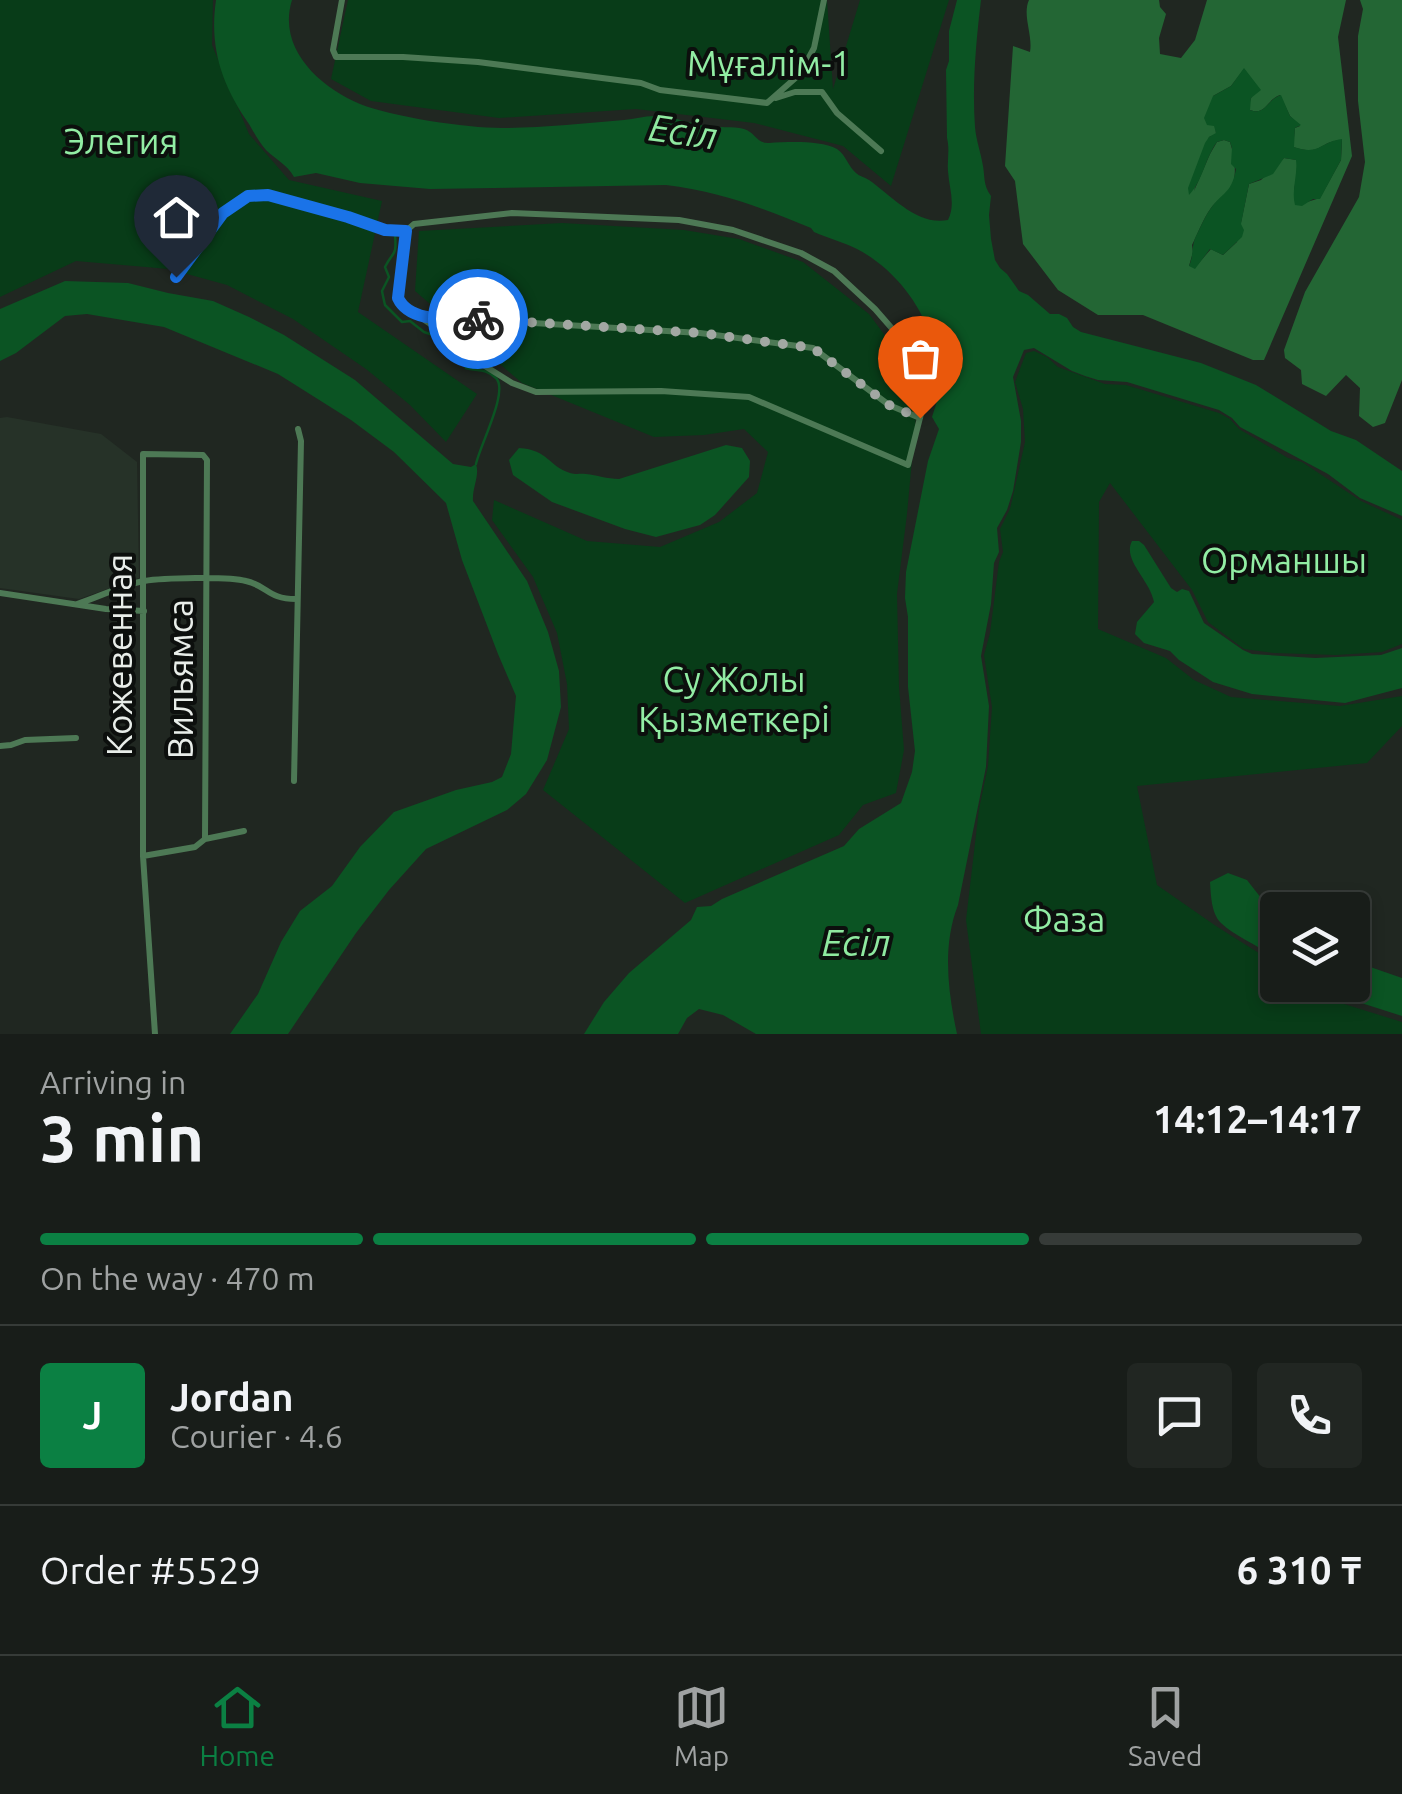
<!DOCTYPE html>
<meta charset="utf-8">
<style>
body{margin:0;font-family:Ubuntu,sans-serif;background:#212622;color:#f1f3f6;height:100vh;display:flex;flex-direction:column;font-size:38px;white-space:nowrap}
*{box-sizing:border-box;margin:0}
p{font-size:32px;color:#9fa2a2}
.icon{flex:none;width:55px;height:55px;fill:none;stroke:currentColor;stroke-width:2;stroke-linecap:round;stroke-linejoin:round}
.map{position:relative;height:1034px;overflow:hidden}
.panel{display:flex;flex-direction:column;background:#181d19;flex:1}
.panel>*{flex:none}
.tools{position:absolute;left:1260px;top:892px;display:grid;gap:20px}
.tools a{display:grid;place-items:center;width:110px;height:110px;border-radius:10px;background:#181d19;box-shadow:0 5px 15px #0003,0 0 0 2px #363b38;font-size:50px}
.pin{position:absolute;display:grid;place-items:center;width:85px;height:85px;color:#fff;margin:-102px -42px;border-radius:50% 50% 50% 0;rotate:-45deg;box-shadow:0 0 10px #0007}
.pin .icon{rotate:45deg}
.courier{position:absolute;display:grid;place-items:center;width:100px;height:100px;margin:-50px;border:8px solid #1a73e8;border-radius:50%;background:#fff;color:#222;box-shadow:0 2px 12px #0007}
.head em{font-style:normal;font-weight:700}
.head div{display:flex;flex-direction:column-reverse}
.head{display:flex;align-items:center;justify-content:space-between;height:170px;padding:0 40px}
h1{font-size:65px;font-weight:700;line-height:75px}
.bar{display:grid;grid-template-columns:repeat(4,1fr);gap:15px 10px;align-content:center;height:120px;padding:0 40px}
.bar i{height:12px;border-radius:8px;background:#363b38}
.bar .on{background:#0b8043}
.bar p{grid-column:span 4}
.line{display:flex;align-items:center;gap:25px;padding:0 40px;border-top:2px solid #363b38}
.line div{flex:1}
.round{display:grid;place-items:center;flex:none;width:105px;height:105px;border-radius:10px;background:#212622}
.menu{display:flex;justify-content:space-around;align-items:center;height:140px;border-top:2px solid #363b38;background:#181d19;font-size:28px;color:#9fa2a2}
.menu a{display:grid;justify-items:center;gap:5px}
.menu .on{color:#0b8043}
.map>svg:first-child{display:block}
.built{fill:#263228}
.green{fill:#083c18}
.forest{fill:#236634;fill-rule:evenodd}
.water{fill:#0b5423}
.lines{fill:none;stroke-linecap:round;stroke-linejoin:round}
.stream{stroke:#0b5423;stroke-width:2.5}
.minor{stroke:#4d7955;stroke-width:6}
.done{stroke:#a2a8a3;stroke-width:10;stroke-dasharray:0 18}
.route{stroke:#1a73e8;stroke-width:12}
.labels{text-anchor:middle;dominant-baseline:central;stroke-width:8;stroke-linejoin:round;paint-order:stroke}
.park-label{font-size:35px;fill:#92eda4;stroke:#0c0f0d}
.street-label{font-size:35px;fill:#e8ede9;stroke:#0c0f0d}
.water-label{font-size:38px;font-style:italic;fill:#8fe9a0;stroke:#0c0f0d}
</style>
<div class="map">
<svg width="1402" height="1034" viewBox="0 0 1402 1034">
<rect width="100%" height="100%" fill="#202721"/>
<path class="built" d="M7 417 101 434 137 462 139 578 79 599 0 588V418Z"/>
<path class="green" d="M0 0H213L212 45 249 134 289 180 382 201 358 312 477 394 446 442 410 405 366 369 293 319 227 285 169 269 76 261 0 297Z
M348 0H827L833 89 860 0H949L891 186 843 146 754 123 636 109 499 118 371 101 331 79Z
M562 223 684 230 739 239 803 262 869 314 904 361 918 395 907 514 897 594 899 687 904 750 896 793 863 805 839 835 685 903 543 790 569 729 567 684 557 633 533 577 492 520 494 500 587 541 660 547 719 522 757 493 768 452 744 429 704 435 654 437 522 383 415 291 419 231Z
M1034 351 1047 357 1058 367 1105 384 1126 385 1219 413 1230 419 1239 429 1288 458 1302 462 1361 501 1402 520V644L1382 652 1336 655 1274 653 1244 649 1208 622 1192 590 1110 483 1099 502 1098 629 1166 658 1194 680 1231 697 1340 706 1402 696V726L1367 763 1137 786 1157 885 1216 926 1262 955 1277 970 1278 985H1294L1299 990 1402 1022V1034H981L966 920 979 809 988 766 992 707 984 655 990 633 999 562 1003 552 1000 529 1010 509 1025 442 1023 409 1015 382 1026 353Z"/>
<path class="forest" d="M1029 0H1159L1160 7 1166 14 1159 38 1160 54 1181 58 1195 40 1207 0H1346L1338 37 1352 156 1264 360H1253L1143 315H1098L1058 290 1023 244 1015 181 1005 166 1013 46 1030 52C1033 35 1022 15 1029 0ZM1244 69 1256 85 1249 104 1250 110C1266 116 1267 99 1280 95L1290 116 1300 126 1295 128 1293 147C1323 157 1318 141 1342 140L1341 160 1320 198 1307 202 1294 190 1297 174V160L1284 158 1261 180 1249 184 1237 242 1223 255 1211 249 1198 264 1189 266 1193 252 1192 245C1198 233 1203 219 1211 208 1216 201 1224 197 1229 190 1239 178 1234 155 1230 142L1224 140 1217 142 1210 154 1194 191 1209 137 1216 134 1213 96 1231 86Z
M1360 0H1402V380L1385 423 1373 427 1359 416 1360 388 1346 375 1326 396 1302 384 1301 370 1285 358 1284 350 1305 292 1359 197 1365 162 1358 101V36L1363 9Z"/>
<path class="water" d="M216 0H292C277 48 319 87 360 104 393 117 466 128 502 128 542 128 584 123 624 120 634 119 644 116 654 116 672 116 689 123 706 126 718 128 733 126 744 129 755 132 757 144 769 143 788 142 820 140 837 149 846 155 848 166 856 173 859 176 864 177 869 180 892 196 917 226 948 220 956 204 949 188 948 171 947 160 950 150 947 138L946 70 949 61V31L957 0H981C976 42 972 85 975 127 976 140 981 153 983 166 985 177 983 185 991 196L989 215 991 239 995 260 1000 268 1007 274 1019 291 1028 295 1050 314H1059L1067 318 1073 327 1081 332 1201 363 1256 385 1331 431 1356 440 1402 471V516L1360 498 1328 474 1240 427 1232 418 1219 410 1127 382 1098 380 1085 376 1072 371 1034 348 1024 350 1013 377 1021 421V442L1013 491 1007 510 997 528 999 552 994 563 991 604 981 656 989 706 986 767 958 905C942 946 948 992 957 1034H756L723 1015 699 1009 687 1018 678 1034H584L604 1002 629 973 691 920 697 907 711 906 722 899 844 846 859 829 901 803 912 772 915 751 908 687V617L905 598 906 572 928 461 939 429 932 417C938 399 943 382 941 364 940 353 934 345 930 335 918 299 891 267 857 249 843 242 828 238 814 232L811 228C763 208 718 191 666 185L430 189 360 183 316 173 294 177C287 164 276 160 266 150 260 143 254 133 249 124 222 85 209 48 216 0Z
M1244 68 1261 90 1251 98 1250 110C1266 116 1267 99 1281 95L1290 116 1301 125 1295 128 1294 147C1320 156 1319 142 1342 139L1341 160 1320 199H1313L1302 206 1295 205C1291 190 1298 175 1296 160L1284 158 1273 174 1249 184 1241 224 1244 230 1242 237 1223 255 1210 249 1195 269 1189 266C1194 255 1191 245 1197 234 1202 224 1207 212 1214 204 1227 190 1232 190 1236 169L1231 164 1232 148 1230 142 1224 140 1217 142C1205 158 1203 181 1189 195L1188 188 1205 143 1209 137 1216 133 1214 126 1207 125 1204 118 1213 96 1231 86Z
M65 281 128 283 168 293 213 301 249 317 284 335 355 380 453 464 471 467 476 464C480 475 472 488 473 501L527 581 548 632 559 671 561 707 547 760 526 794 507 810 426 849 389 890 356 933 288 1034H230L258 994 281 942 300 911 332 886 360 847 394 812 456 790 492 782 502 777 511 754 516 696 498 654 462 560 446 503 394 452 351 420 278 374 164 327 87 314 65 316 16 353 0 361V309Z
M726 445 742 448 750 461 749 477 715 515 700 525 656 537 625 529 552 502 513 475 509 460 519 448C549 450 548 466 570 473 578 475 578 473 586 474 597 475 607 479 619 479Z
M1132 541H1139L1144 545 1171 588 1177 592 1182 589 1189 591 1204 623 1243 650 1252 654 1315 658 1381 655 1402 648V688L1345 703 1252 694 1213 682 1179 660 1170 651 1144 643 1135 634 1137 622 1154 602C1150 580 1122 560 1132 541Z
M1228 873 1247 880 1272 912 1277 923V961C1261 945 1236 938 1221 923 1211 913 1211 895 1210 882Z
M1353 961 1402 978V1016L1305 985H1352Z"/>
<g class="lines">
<path class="stream" d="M395 235C397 257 393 251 385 267L389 277 382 291 383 296 385 305 402 322 410 321 424 332 436 336C443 353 460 353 466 368 476 371 486 368 496 378 509 391 480 445 476 464"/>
<path class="minor" d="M342 0 333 50 336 57H403L478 62 641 83 660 90 767 103 800 74 814 48 824 0
M776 98 795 92H822L837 113 881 151
M176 277C192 257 205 233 222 214 227 209 240 199 247 196 276 185 368 229 406 231L414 224 512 213 679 220 733 230 801 253 834 271 875 309 909 348 926 394 908 465 749 397 661 391 536 392 512 383 453 346 442 332 400 303 398 298 406 231
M418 316 700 333 813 348 889 405 920 418
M0 593 106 609 144 611
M77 604C99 597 122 585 144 581 162 578 229 576 246 581 268 586 268 599 296 599
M0 746 11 745 25 740 76 738
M294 781 301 441 298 429
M205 839 244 831
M143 856 195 847 205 839 207 460 203 455 143 454V856L155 1034"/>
</g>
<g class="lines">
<path class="done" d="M478 319 700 333 813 348 889 405 920 418"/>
<path class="route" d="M176 277 223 213 248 196 268 195 348 217 385 230 406 231 398 298C410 324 452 318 478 319"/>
</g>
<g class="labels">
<g class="park-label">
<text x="769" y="63">Мұғалім-1</text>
<text x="121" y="141">Элегия</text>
<text x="1284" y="560">Орманшы</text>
<text x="734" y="679">Су Жолы<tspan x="734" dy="40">Қызметкері</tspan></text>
<text x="1064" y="919">Фаза</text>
</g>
<g class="street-label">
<text transform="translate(119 655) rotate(-90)">Кожевенная</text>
<text transform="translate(180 679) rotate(-90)">Вильямса</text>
</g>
<g class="water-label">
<text transform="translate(683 131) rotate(8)">Есіл</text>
<text x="856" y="942">Есіл</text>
</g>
</g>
</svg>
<div class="tools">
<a><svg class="icon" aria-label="layers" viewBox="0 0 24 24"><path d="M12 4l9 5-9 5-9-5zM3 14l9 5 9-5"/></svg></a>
</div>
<div class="pin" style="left:920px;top:418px;background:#ea580c"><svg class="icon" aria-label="bag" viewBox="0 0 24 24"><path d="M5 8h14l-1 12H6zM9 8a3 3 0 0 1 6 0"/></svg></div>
<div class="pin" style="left:176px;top:277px;background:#1f2937"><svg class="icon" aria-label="home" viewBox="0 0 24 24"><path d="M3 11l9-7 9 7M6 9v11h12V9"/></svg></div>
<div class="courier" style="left:478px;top:319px"><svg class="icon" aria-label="bike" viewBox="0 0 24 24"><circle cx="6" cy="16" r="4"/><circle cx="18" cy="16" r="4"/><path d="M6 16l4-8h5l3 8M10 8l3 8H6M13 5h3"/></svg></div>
</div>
<section class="panel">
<div class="head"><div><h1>3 min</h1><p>Arriving in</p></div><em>14:12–14:17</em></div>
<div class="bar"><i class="on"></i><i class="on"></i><i class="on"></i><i></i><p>On the way · 470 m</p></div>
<div class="line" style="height:180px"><b class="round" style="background:#0b8043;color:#fff">J</b><div><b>Jordan</b><p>Courier · 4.6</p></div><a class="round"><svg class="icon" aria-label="chat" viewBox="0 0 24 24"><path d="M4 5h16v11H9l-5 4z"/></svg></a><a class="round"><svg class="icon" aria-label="phone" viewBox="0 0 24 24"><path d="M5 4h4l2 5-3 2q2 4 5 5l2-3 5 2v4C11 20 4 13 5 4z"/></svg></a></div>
<div class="line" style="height:130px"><div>Order #5529</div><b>6 310 ₸</b></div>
</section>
<nav class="menu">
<a class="on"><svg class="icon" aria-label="home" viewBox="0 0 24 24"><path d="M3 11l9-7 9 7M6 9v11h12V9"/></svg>Home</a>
<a><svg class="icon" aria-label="map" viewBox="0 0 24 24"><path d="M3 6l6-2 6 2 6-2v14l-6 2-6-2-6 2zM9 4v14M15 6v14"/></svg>Map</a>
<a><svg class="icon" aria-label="saved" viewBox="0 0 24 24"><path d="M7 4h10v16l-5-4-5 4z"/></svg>Saved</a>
</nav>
